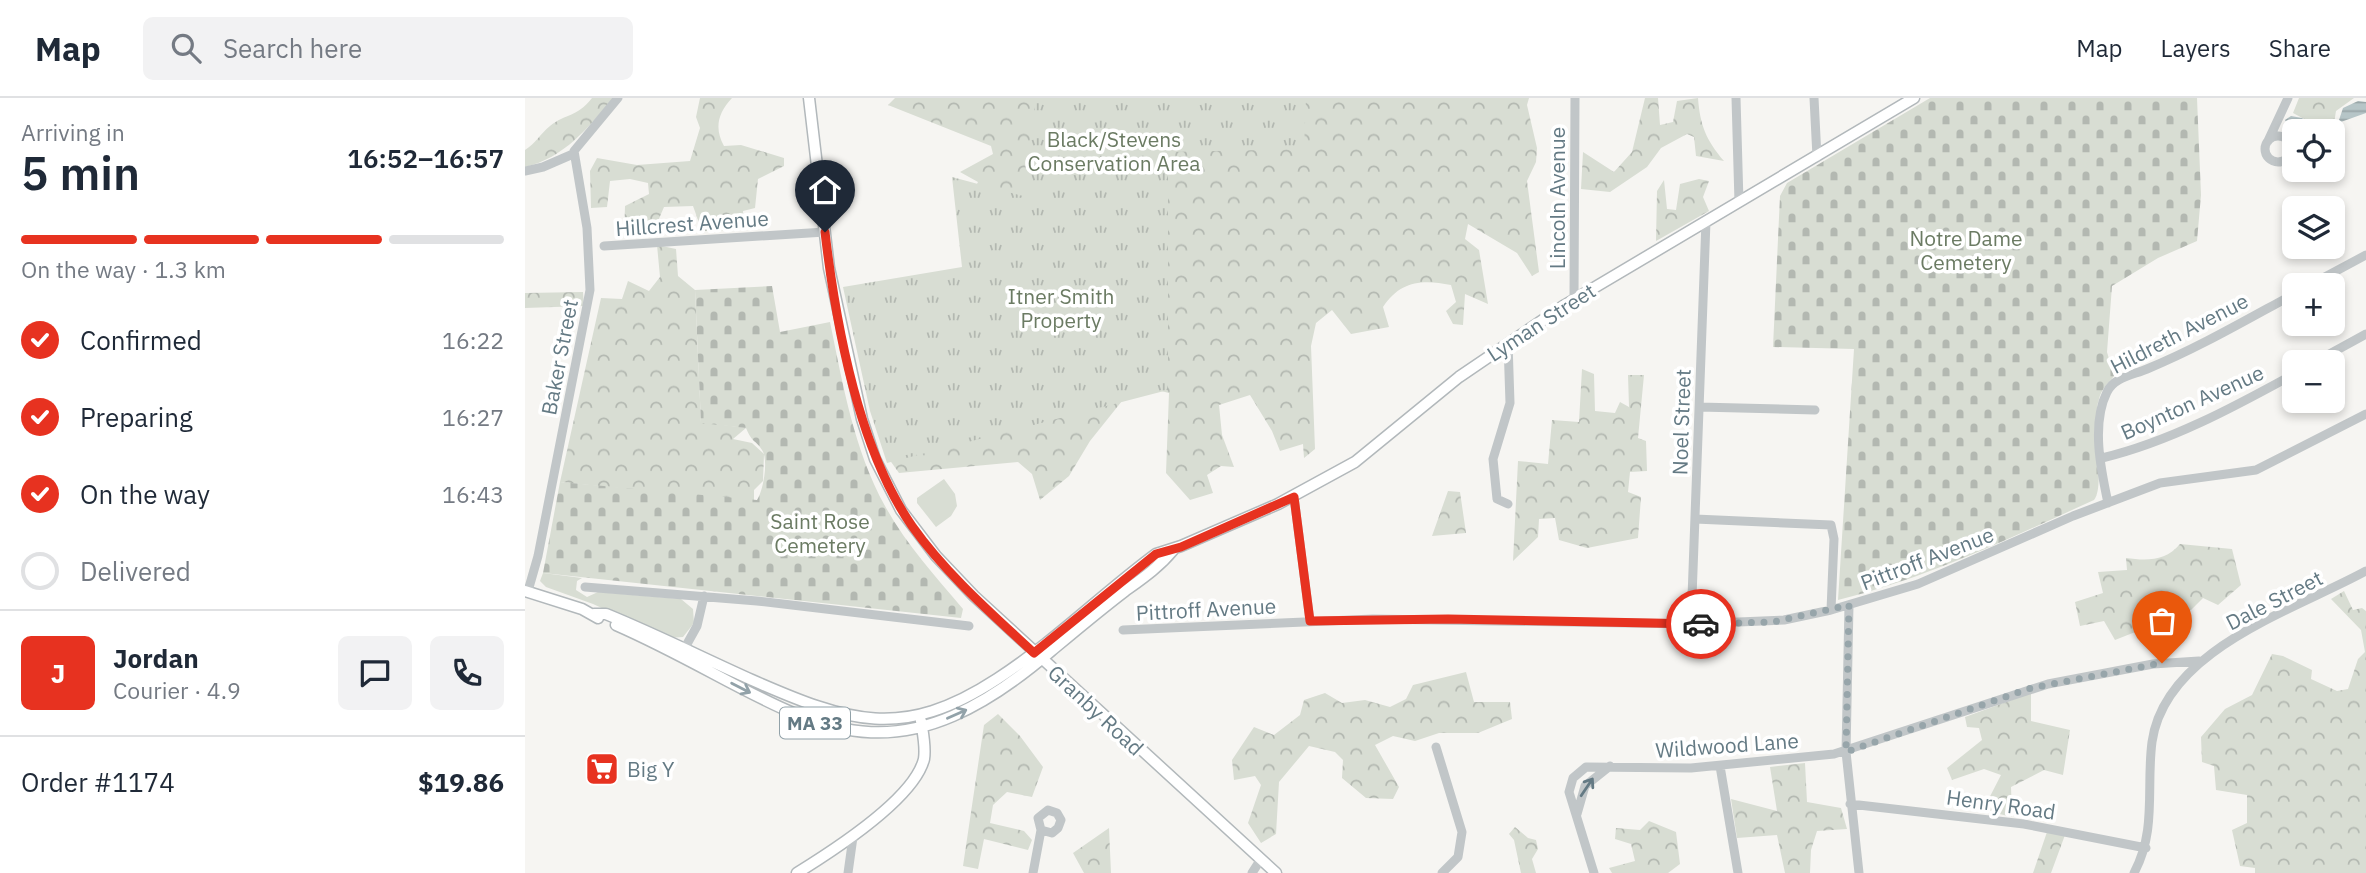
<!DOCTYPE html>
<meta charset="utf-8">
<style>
body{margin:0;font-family:"IBM Plex Sans",sans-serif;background:#f2f2f3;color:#1f2937;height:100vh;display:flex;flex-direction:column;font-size:26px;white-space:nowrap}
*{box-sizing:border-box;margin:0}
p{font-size:23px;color:#747a83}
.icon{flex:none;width:38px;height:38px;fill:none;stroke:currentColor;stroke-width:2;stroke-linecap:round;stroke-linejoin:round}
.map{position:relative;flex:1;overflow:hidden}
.sheet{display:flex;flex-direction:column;background:#fff;width:525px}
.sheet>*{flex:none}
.tools{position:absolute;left:1757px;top:21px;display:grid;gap:14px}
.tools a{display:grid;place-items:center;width:63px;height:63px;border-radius:10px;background:#fff;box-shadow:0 4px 10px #0003;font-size:35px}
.pin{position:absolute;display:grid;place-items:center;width:60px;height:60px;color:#fff;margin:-72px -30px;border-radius:50% 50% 50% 0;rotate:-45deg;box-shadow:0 0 7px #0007}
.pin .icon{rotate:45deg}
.courier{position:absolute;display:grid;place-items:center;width:70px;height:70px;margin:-35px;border:5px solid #e73220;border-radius:50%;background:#fff;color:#222;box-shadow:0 2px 9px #0007}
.summary em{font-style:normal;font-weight:600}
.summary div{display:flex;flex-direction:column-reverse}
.summary{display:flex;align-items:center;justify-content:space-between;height:119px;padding:0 21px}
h1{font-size:46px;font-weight:600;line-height:52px}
.bar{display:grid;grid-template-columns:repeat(4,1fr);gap:10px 7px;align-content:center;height:84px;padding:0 21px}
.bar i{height:9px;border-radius:5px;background:#e0e1e3}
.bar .current{background:#e73220}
.bar p{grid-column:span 4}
.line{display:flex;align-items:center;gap:18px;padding:0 21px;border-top:2px solid #e0e1e3}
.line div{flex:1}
.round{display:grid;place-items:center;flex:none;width:74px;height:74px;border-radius:10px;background:#f2f2f3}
ol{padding:0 21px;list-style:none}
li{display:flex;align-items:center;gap:21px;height:77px}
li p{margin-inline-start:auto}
li .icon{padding:7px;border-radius:50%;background:#e73220;color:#fff;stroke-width:4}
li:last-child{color:#747a83}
li i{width:38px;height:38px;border:4px solid #e0e1e3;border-radius:50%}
header{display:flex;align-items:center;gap:42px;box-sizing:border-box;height:98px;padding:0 35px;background:#fff;border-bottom:2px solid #e0e1e3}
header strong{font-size:33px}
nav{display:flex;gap:38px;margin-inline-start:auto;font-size:24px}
.search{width:490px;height:63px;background:#f2f2f3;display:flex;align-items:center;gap:18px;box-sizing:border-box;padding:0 24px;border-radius:10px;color:#747a83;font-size:26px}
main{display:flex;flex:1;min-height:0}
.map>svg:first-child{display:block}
.grass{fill:#d8ddd3}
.forest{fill:url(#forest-crowns)}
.cemetery{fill:url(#cemetery-stones)}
.park{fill:url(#park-tufts)}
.water{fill:url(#water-rules)}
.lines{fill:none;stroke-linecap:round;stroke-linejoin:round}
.major-casing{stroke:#b2b8bb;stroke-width:13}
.minor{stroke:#c1c6c8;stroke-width:9}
.major{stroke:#fff;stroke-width:10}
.oneway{stroke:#92a2a9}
.oneway2{stroke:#647a84}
.done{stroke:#97a5aa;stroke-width:7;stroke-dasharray:0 12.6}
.route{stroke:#e73220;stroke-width:9}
.labels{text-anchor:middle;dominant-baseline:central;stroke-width:7;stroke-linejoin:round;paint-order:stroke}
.shield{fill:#fff;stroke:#92a2a9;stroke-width:2}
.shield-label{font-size:19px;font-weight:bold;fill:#647a84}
.park-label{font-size:21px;fill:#6b7b63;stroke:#fff}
.street-label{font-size:21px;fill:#647a84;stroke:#fff}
.poi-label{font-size:21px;fill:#647a84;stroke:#fff;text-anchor:start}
</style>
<header>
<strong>Map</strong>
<div class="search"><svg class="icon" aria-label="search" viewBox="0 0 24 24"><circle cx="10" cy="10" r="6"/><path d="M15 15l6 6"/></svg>Search here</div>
<nav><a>Map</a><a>Layers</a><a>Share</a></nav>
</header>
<main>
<section class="sheet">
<div class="summary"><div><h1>5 min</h1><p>Arriving in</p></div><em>16:52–16:57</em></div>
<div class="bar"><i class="current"></i><i class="current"></i><i class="current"></i><i></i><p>On the way · 1.3 km</p></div>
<ol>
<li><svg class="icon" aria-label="check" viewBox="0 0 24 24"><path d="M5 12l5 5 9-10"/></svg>Confirmed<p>16:22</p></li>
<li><svg class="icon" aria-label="check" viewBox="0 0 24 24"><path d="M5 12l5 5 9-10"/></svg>Preparing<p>16:27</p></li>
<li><svg class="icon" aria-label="check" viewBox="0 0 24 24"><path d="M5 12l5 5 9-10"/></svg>On the way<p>16:43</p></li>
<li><i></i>Delivered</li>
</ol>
<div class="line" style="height:126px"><b class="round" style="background:#e73220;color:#fff">J</b><div><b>Jordan</b><p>Courier · 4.9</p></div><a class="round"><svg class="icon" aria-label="chat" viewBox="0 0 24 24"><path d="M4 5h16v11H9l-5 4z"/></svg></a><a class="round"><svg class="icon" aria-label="phone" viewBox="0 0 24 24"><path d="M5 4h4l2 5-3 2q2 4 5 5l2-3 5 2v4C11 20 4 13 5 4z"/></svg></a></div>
<div class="line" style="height:91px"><div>Order #1174</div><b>$19.86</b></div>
</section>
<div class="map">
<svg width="1841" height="775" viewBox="0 0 1841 775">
<defs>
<pattern id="forest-crowns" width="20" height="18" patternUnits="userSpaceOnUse" patternTransform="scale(1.75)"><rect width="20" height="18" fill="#d8ddd3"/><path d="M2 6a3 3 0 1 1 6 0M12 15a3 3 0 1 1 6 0" fill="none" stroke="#b3b8b1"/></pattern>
<pattern id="cemetery-stones" width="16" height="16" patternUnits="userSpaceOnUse" patternTransform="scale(1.75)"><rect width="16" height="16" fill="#d8ddd3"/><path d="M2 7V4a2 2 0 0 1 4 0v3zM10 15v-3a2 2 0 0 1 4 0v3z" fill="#b3b8b1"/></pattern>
<pattern id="park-tufts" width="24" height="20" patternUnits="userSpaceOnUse" patternTransform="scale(1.75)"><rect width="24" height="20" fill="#d8ddd3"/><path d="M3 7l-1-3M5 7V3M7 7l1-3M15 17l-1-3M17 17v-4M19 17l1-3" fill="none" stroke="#b3b8b1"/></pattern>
<pattern id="water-rules" width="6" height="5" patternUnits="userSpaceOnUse" patternTransform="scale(1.75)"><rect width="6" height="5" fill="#b6c5c7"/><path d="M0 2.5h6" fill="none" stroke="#98a5a7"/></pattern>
</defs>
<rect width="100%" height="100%" fill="#f6f5f2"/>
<path class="grass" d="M419 381 430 396 432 408 426 418 411 429 392 405V400Z
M18 475 57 480 52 483 51 492 62 499 73 494 156 501 168 511 169 525 158 539 143 540 68 506 21 489 15 483Z"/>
<path class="forest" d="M67 0H88C63 30 39 60 0 69V52C11 45 15 36 25 28 41 15 51 20 67 0Z
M175 0H207C193 15 189 30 199 48L216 47 259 60V68L233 81 230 110 218 113 219 132 177 133 168 108 139 109 127 137 99 139 100 108 124 96 123 85 105 81 85 83 82 109 66 110 65 73 72 60 112 67 165 63 175 30 171 19Z
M370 0H1004L1002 7 1012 50 1011 64 1002 83 1014 174 1007 178 992 155 943 126 940 141 954 152 963 206 940 196 938 227 928 226 921 213 931 204 926 187C897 181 875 183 858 209L864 229 826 236 807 212 791 225 786 248 790 351 779 360 778 346 755 353 747 333 725 297 694 307 697 337 709 369 696 368 682 377 688 395 665 402 641 375 644 295 632 292 605 293 565 343 544 378 515 402 507 376 493 364 374 375 364 361 452 167 437 115 453 84 435 74 468 56 466 48 363 7Z
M1120 0H1133L1135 27 1148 24 1152 3 1173 0C1175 27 1181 42 1199 63L1171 58 1169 39 1162 36 1136 50 1122 69 1085 94 1056 91 1058 54 1089 74 1107 54Z
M1774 0H1841H1829L1811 13 1808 31 1796 30 1768 15Z
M1174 81 1184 83 1178 99 1184 113 1131 143 1132 93 1139 82 1142 111 1151 112 1155 86Z
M132 147 151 151 153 178 170 192 176 324 221 330 208 341 227 345 239 356 238 383 229 392V404L35 384 76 200 97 201 103 183 124 193 135 179Z
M58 194 59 208 0 210V195Z
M1057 271 1069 276 1070 313 1090 315 1095 304 1104 309 1103 277H1119L1113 340 1121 343 1122 373 1105 374 1103 394 1116 399 1113 440 1062 450 1034 442 1030 420 1014 421 1013 439 988 463 993 363 1023 366 1027 322 1054 324Z
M923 393 935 394 941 435 907 438Z
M1655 446 1707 451 1716 487 1693 507 1678 500 1666 512 1590 542 1579 523 1555 528 1550 504 1578 495 1573 474 1602 472 1601 460C1622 463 1641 463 1655 446Z
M1819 493 1828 512 1837 510 1841 513V775H1730V770L1715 768 1707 732 1722 725V697L1691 692 1689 668 1677 664 1676 639 1700 611 1727 597 1747 556 1758 558 1787 572 1786 581 1812 593 1823 591 1833 561 1840 554 1836 532 1806 501Z
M941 574 949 604H985L987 621 953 635H914L890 643 868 638 850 647 874 689 868 701 841 700 817 680 818 662 810 654 784 648 754 684 751 736 736 745 723 725 736 687 730 678 709 682 707 662 729 629 749 637 775 617 779 602 800 595 817 605 840 602 865 609 881 601 888 587Z
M1506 595V623L1545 632 1538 677 1519 672 1486 689 1487 719 1458 712 1476 677 1459 671 1427 682 1422 670 1457 642 1454 630 1442 629 1440 619Z
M473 616 495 638 518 669 507 699 482 694 468 707 465 725 499 733 507 742 503 752 459 741 453 771 438 768 459 627Z
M1280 665 1282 704 1316 710 1322 731 1292 733 1286 752 1285 775H1260L1252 737 1212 740 1206 701 1252 713 1245 669Z
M1124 723 1151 734 1155 766 1143 775H1087L1084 770 1110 763 1106 746 1090 741 1091 730 1115 732Z
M990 729 1003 740 1011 742 1013 751 1007 761 1011 775H996L989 742 984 736Z
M584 730 586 775H559L548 755Z
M1522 734 1540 737 1526 775H1508Z"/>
<path class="cemetery" d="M1405 0H1672L1676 97 1672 143 1633 160 1587 188 1582 254 1589 278C1583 285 1576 292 1574 301 1565 327 1581 388 1569 402 1485 440 1403 480 1313 502L1329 251 1248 249 1255 98 1262 85Z
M247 188 255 234 305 224C318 287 329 352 360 408 381 446 410 478 438 511L436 520 18 475 35 384 232 402C238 393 244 362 237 352 231 342 227 345 221 330L176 325 170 192Z"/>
<path class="park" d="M511 0H781L779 51 643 54V292L362 365 345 313 318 189 437 169 427 79 498 98Z"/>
<path class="water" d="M1833 3 1841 4V15L1813 25 1818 10Z
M1766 18 1777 20 1790 32 1767 34 1760 22Z"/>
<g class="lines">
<defs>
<path id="major" d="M284 0 304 170 337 321 350 361 376 412 411 458 449 498 751 775
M0 493 57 511 73 520
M69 516H81C130 536 178 560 227 582 323 624 377 643 472 581 529 544 577 496 631 456L656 448 753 406 830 364 934 279 1040 207 1389 0
M91 527C269 605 343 710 526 553 550 533 575 512 600 493 618 480 634 469 648 452
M272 775C306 754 389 701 399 661 401 649 398 636 396 623"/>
</defs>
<use href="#major" class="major-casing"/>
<path class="minor" d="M1211 0 1214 104
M1289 0 1292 59
M1740 51a13 13 0 1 1 26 0a13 13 0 1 1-26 0Z
M1743 43 1763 0
M0 73 18 69 48 56
M79 148 300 134
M1785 187 1841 157
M1049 201 1050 0
M1790 264 1841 236
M1174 309 1290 312
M1577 360C1644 344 1709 309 1769 276
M769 399 785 523
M1583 405C1576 372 1566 326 1582 294 1589 279 1608 277 1622 271 1673 250 1721 222 1769 196
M983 406 972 401 968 361 985 305 983 245
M1170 421 1306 427 1309 441 1306 512
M60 489 232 503 444 528
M3 493 13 458 65 192 62 130 49 53 93 0
M1324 507 1321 654 1334 775
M1166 526 1181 123
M598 532 848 521 1166 526 1259 522 1306 512 1393 486 1548 418 1635 385 1731 372 1841 316
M157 555 172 528 179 498
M911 649 937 734 933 759 917 775
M1195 668 1213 775
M1325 706 1499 726 1621 750
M1052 716 1060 688 1085 668
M323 775 328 739
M508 775 516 732 513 720 523 712 532 715 536 722 533 730 527 735 516 732
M727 775 736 761
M1069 775 1044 694 1048 680 1061 669 1166 670 1309 656 1523 586 1628 566 1674 563
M1609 775C1632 732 1621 690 1627 644 1640 551 1770 512 1841 473"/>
<use href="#major" class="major"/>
</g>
<defs><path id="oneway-shaft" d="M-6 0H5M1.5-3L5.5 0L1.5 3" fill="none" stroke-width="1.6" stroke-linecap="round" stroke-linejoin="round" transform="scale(1.75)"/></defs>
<g class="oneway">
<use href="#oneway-shaft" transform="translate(216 590) rotate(27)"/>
<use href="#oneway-shaft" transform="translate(432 616) rotate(-24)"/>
</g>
<use class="oneway2" href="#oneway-shaft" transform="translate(1062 689) rotate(-56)"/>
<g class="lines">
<path class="done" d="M1176 526 1248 524 1324 507 1321 654 1506 590 1637 565"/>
<path class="route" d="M300 134C311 228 333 350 387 428 421 476 467 516 509 555L631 456 656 449 769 399 785 523 923 521 1176 526"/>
</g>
<defs>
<symbol id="supermarket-square" viewBox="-11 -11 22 22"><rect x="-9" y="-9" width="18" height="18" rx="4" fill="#e73220" stroke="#fff"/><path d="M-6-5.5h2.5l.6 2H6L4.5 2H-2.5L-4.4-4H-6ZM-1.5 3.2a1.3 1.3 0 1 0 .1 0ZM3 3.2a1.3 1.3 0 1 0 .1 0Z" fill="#fff"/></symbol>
</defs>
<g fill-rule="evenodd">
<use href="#supermarket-square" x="58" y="652" width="38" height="38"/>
</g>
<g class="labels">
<rect class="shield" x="255" y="609.5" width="70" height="31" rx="5"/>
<g class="shield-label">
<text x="290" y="625">MA 33</text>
</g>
<g class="park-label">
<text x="589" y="41">Black/Stevens<tspan x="589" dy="24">Conservation Area</tspan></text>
<text x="1441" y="140">Notre Dame<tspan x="1441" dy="24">Cemetery</tspan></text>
<text x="536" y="198">Itner Smith<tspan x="536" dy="24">Property</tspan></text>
<text x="295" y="423">Saint Rose<tspan x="295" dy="24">Cemetery</tspan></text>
</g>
<g class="street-label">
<text transform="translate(1032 100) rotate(-90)">Lincoln Avenue</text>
<text transform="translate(167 125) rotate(-4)">Hillcrest Avenue</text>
<text transform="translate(1016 224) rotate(-33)">Lyman Street</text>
<text transform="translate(1654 235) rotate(-27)">Hildreth Avenue</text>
<text transform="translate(34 259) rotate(-79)">Baker Street</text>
<text transform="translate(1667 304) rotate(-24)">Boynton Avenue</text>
<text transform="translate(1156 324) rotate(-88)">Noel Street</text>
<text transform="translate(1402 460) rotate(-21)">Pittroff Avenue</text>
<text transform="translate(1749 502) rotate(-27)">Dale Street</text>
<text transform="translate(681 511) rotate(-3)">Pittroff Avenue</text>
<text transform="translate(571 612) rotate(43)">Granby Road</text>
<text transform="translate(1202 647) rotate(-4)">Wildwood Lane</text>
<text transform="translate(1476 706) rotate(8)">Henry Road</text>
</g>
<g class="poi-label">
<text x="102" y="671">Big Y</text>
</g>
</g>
</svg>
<div class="tools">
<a><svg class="icon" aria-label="locate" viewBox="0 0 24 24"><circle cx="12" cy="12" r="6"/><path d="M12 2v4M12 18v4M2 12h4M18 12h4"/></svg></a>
<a><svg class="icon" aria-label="layers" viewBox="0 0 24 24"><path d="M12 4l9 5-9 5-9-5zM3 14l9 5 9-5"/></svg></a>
<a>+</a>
<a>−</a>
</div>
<div class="pin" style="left:1637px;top:565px;background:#ea580c"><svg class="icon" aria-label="bag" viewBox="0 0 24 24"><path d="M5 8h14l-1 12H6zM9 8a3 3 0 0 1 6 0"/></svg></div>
<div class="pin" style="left:300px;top:134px;background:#1f2937"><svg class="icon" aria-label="home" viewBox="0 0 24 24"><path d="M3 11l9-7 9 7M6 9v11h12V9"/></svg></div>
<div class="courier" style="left:1176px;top:526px"><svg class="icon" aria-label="car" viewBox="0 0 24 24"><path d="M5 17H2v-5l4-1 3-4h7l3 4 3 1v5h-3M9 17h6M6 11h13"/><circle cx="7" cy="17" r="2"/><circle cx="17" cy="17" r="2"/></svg></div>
</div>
</main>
